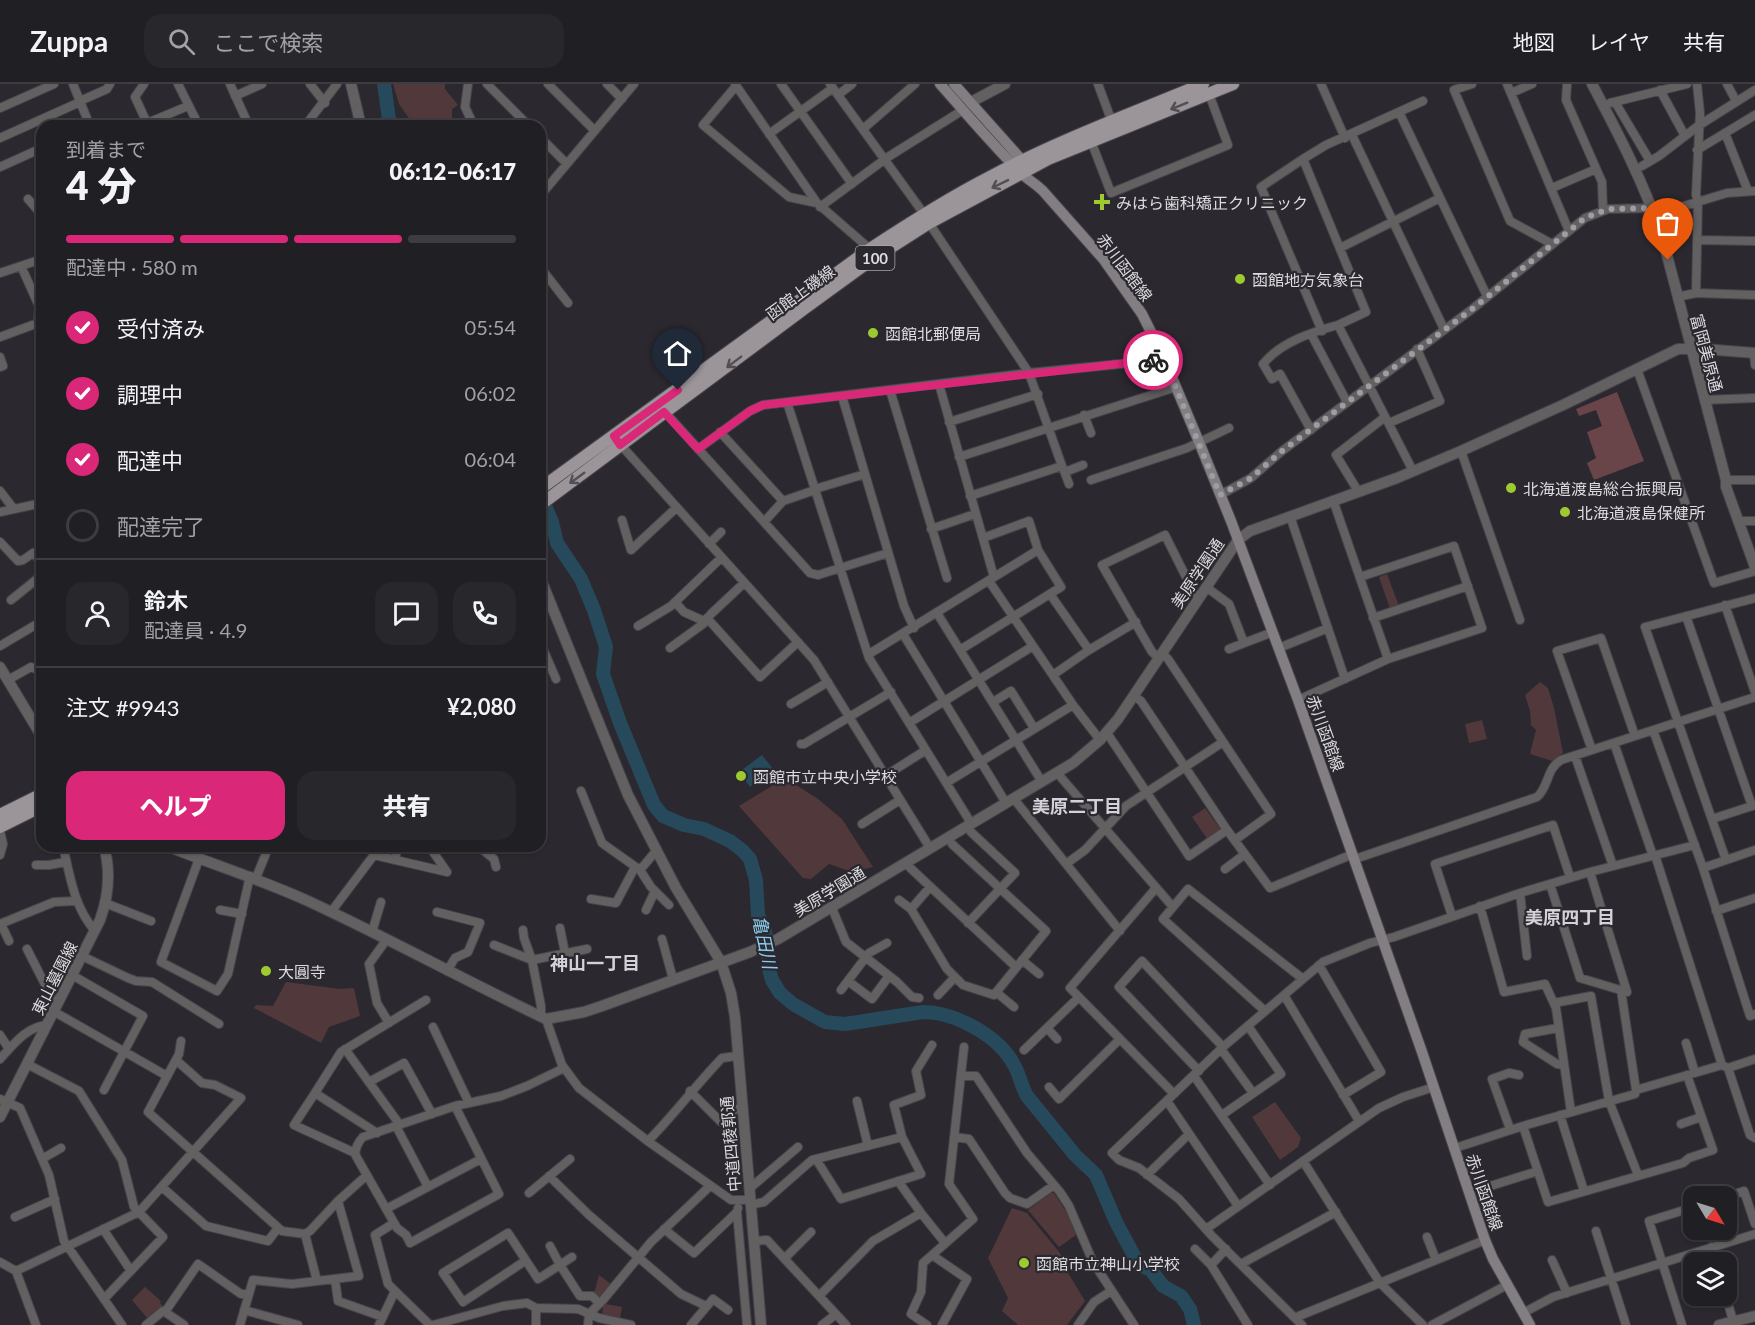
<!DOCTYPE html>
<html lang="ja">
<meta charset="utf-8">
<style>
body{margin:0;font-family:Lato,"Noto Sans JP",sans-serif;background:#28272b;color:#f1f3f6;height:100vh;display:flex;flex-direction:column;font-size:22px;white-space:nowrap}
*{box-sizing:border-box;margin:0}
p{font-size:20px;color:#a2a2a6}
.icon{flex:none;width:33px;height:33px;fill:none;stroke:currentColor;stroke-width:2;stroke-linecap:round;stroke-linejoin:round}
.map{position:relative;flex:1;overflow:hidden}
.drawer{position:absolute;left:36px;top:36px;width:510px;height:732px;display:flex;flex-direction:column;background:#201f23;border-radius:18px;box-shadow:0 2px 4px #0004,0 0 0 2px #3d3d41}
.drawer>*{flex:none}
.needle{width:39px;rotate:128deg}
.tools{position:absolute;left:1683px;top:1102px;display:grid;gap:12px}
.tools a{display:grid;place-items:center;width:54px;height:54px;border-radius:12px;background:#201f23;box-shadow:0 2px 4px #0004,0 0 0 2px #3d3d41;font-size:30px}
.pin{position:absolute;display:grid;place-items:center;width:51px;height:51px;color:#fff;margin:-62px -26px;border-radius:50% 50% 50% 0;rotate:-45deg;box-shadow:0 0 6px #0007}
.pin .icon{rotate:45deg}
.courier{position:absolute;display:grid;place-items:center;width:60px;height:60px;margin:-30px;border:4px solid #db2777;border-radius:50%;background:#fff;color:#222;box-shadow:0 2px 8px #0007}
.summary em{font-style:normal;font-weight:800}
.summary div{display:flex;flex-direction:column-reverse}
.summary{display:flex;align-items:center;justify-content:space-between;height:102px;padding:0 30px}
h1{font-size:39px;font-weight:800;line-height:45px}
.bar{display:grid;grid-template-columns:repeat(4,1fr);gap:9px 6px;align-content:center;height:72px;padding:0 30px}
.bar i{height:8px;border-radius:4px;background:#3d3d41}
.bar .on{background:#db2777}
.bar p{grid-column:span 4}
.line{display:flex;align-items:center;gap:15px;padding:0 30px;border-top:2px solid #3d3d41}
.line div{flex:1}
.round{display:grid;place-items:center;flex:none;width:63px;height:63px;border-radius:18px;background:#28272b}
ol{padding:0 30px;list-style:none}
li{display:flex;align-items:center;gap:18px;height:66px}
li p{margin-inline-start:auto}
li .icon{padding:6px;border-radius:50%;background:#db2777;color:#fff;stroke-width:4}
li:last-child{color:#a2a2a6}
li i{width:33px;height:33px;border:3px solid #3d3d41;border-radius:50%}
.primary-button{display:flex;gap:12px;margin-top:auto;padding:12px 30px}
.primary-button a{flex:1;height:69px;border-radius:18px;background:#db2777;color:#fff;font-size:24px;font-weight:800;line-height:69px;text-align:center}
.primary-button a+a{background:#28272b;color:#f1f3f6}
header{display:flex;align-items:center;gap:36px;box-sizing:border-box;height:84px;padding:0 30px;background:#201f23;border-bottom:2px solid #3d3d41}
header strong{font-size:28px}
nav{display:flex;gap:33px;margin-inline-start:auto;font-size:21px}
.search{width:420px;height:54px;background:#28272b;display:flex;align-items:center;gap:15px;box-sizing:border-box;padding:0 21px;border-radius:18px;color:#a2a2a6;font-size:22px}
.map>svg:first-child{display:block}
.green{fill:#50383b}
.forest{fill:#69454a}
.water{fill:#264a5b}
.lines{fill:none;stroke-linecap:round;stroke-linejoin:round}
.river{stroke:#264a5b;stroke-width:14}
.minor-casing{stroke:#47454b;stroke-width:10}
.tertiary-casing{stroke:#47454b;stroke-width:12}
.secondary-casing{stroke:#47454b;stroke-width:12}
.primary-casing{stroke:#47454b;stroke-width:14}
.minor{stroke:#636062;stroke-width:8}
.tertiary{stroke:#636062;stroke-width:10}
.secondary{stroke:#837e81;stroke-width:10}
.primary{stroke:#9b959a;stroke-width:12}
.oneway{stroke:#524f54}
.done{stroke:#9e9da1;stroke-width:6;stroke-dasharray:0 10.8}
.route{stroke:#db2777;stroke-width:8}
.poi-dot{fill:#9dca30;stroke:#2b292f;stroke-width:2}
.labels{text-anchor:middle;dominant-baseline:central;stroke-width:4.5;stroke-linejoin:round;paint-order:stroke}
.shield{fill:#2b292f;stroke:#a7a6aa;stroke-width:1.5}
.shield-label{font-size:15px;font-weight:bold;fill:#dcdbdf}
.poi-label{font-size:16px;fill:#dcdbdf;stroke:#2b292f;text-anchor:start}
.street-label{font-size:16px;fill:#dcdbdf;stroke:#2b292f}
.neighbourhood-label{font-size:18px;font-weight:bold;fill:#d4d1d9;stroke:#2b292f}
.water-label{font-size:18px;font-style:italic;fill:#8bccec;stroke:#2b292f}
</style>
<header>
<strong>Zuppa</strong>
<div class="search"><svg class="icon" aria-label="search" viewBox="0 0 24 24"><circle cx="10" cy="10" r="6"/><path d="M15 15l6 6"/></svg>ここで検索</div>
<nav><a>地図</a><a>レイヤ</a><a>共有</a></nav>
</header>
<div class="map">
<svg width="1755" height="1241" viewBox="0 0 1755 1241">
<rect width="100%" height="100%" fill="#2b292f"/>
<path class="green" d="M393 0H445V5L458 21 452 25V42H412L411 37 399 20Z
M1387 490 1399 522 1390 525 1379 493Z
M1540 598 1548 604 1554 624 1563 669 1552 677 1530 670 1536 646 1531 641 1530 627 1525 611Z
M1482 636 1487 655 1469 659 1465 640Z
M785 694 818 715 842 735 873 783 852 788 829 780 811 795 803 794 739 722Z
M1205 724 1221 746 1208 756 1192 733Z
M286 898 340 905 354 904 360 932 329 943 321 959 254 924 256 921 273 922Z
M1275 1018 1301 1054 1298 1063 1280 1076 1252 1033Z
M1051 1109H1054L1067 1129 1076 1151 1059 1163 1028 1126Z
M1012 1124 1027 1129 1060 1169 1068 1189 1085 1217 1067 1241H1018L1002 1227 1008 1214 988 1174Z
M599 1191 611 1200 600 1212H597L594 1210Z
M145 1203 161 1217 160 1219 163 1222 148 1235 132 1216Z
M606 1220 622 1223 620 1235 602 1231 603 1222Z"/>
<path class="forest" d="M1617 308 1644 377 1594 396 1587 379 1596 374 1587 348 1602 342 1596 326 1579 332 1576 325Z"/>
<path class="water" d="M762 671 773 685 750 703 739 688Z"/>
<g class="lines">
<path class="river" d="M384 0 390 42
M540 410 552 438 557 459 581 495 594 526 606 563 603 590 620 639 654 721 663 732 684 741 704 745 730 757 743 767 750 775 756 796 758 831 765 847 769 885 772 896 780 909 793 920 825 938 845 940 923 928C955 928 999 952 1014 981 1020 991 1021 1002 1027 1012L1075 1071 1096 1091 1116 1138 1139 1181 1151 1186 1163 1202 1181 1212 1190 1225 1194 1241"/>
<defs>
<path id="minor" d="M73 0 90 42
M144 0 135 13 147 39
M178 0 199 42
M230 0 249 42
M310 0 325 19
M468 0 465 23 474 42
M487 0 529 42
M548 0 594 46
M607 0 622 15
M735 0 817 119 870 165
M781 0 852 100
M830 0 924 130
M1098 0 1112 38
M1321 0 1345 54
M1472 0 1454 6 1510 137 1552 160
M1507 0 1569 147
M1567 0 1566 16 1602 98 1603 127
M1727 0 1736 17
M736 2 703 41 789 113 817 119
M1660 6 1685 52
M1511 9 1532 0
M838 11 852 0
M235 12 262 0
M80 17 107 5 110 0
M1615 18 1650 77
M1610 19 1687 0
M0 24 54 0
M1399 28 1487 212
M140 42 188 22
M305 42 337 0
M863 45 915 0
M1725 49 1748 107
M769 50 833 4
M1352 51 1444 245
M540 53 567 80
M0 54 80 18
M1091 57 1111 109 1228 61 1209 10
M1697 66 1755 31
M1303 75 1261 103 1322 247
M1642 82 1659 72 1698 42 1755 6
M0 83 42 64
M1552 104 1596 85
M540 112 634 0
M28 115 42 131
M820 123 888 73 963 26
M929 139 1029 289 1062 382 970 412
M1698 156 1755 157
M1340 164 1440 114
M540 183 568 219
M0 189 42 175
M1696 209 1755 211
M1677 213 1696 209 1698 117 1696 111 1700 29 1697 0
M1311 250 1347 318
M0 253 38 239 39 222 21 182
M1754 269 1755 281
M0 273 3 282 0 283
M1637 285 1714 499 1755 487
M939 300 994 493
M890 306 947 494
M842 312 904 522 914 544
M1704 316 1755 314
M787 318 869 574 971 739
M665 328 810 489 818 491 888 469
M1084 331 1091 349
M949 338 1038 310
M1389 339 1440 317 1417 265
M1311 346 1280 290 1272 295 1263 280C1281 258 1312 248 1338 241
M720 348 783 417 764 438
M619 359 814 576 930 764
M698 365 750 327 763 321 1029 289 1150 277 1163 272
M1461 367 1520 536
M959 373 1176 303
M1063 384 1069 400
M1413 387 1338 241 1366 228 1303 75 1326 61 1423 17
M1065 388 1083 381
M1091 396 1187 364 1229 344
M1726 396H1755
M815 405 865 390
M0 407 13 424
M1358 407 1336 371 1385 333
M1220 411 1251 394 1282 367 1471 226 1585 134 1608 125 1653 124 1671 126 1727 109 1755 107
M1333 416 1388 575
M783 417 815 406
M0 428 42 419
M1290 432 1345 595
M622 436 631 466 676 424
M1739 437H1755
M931 445 975 430
M0 458 18 477 23 476 33 469 42 479
M709 460 721 448
M989 497 1073 621 1100 656
M1206 503 1229 520 1244 559 1273 548
M1050 510 1089 566
M11 516 42 491
M675 518 684 528 704 537
M1725 521 1755 608
M937 529 1042 698
M1686 532 1752 722
M707 534 760 593 798 558
M1373 534 1468 502
M638 542 671 522 721 474
M903 550 1006 719
M540 558 556 595
M0 562 42 537
M670 564 703 540 711 530 744 499
M1279 564 1328 544
M1229 565 1244 559
M960 566 1061 503 1038 466 1029 437 983 454
M1162 569 1168 575 1271 730 1235 756
M869 570 1038 466
M1159 574 1152 568 1102 481 1165 451 1194 509 1199 513
M1053 591 1089 566 1136 538
M8 596 31 583 38 586 42 584
M1134 612 1141 617 1227 746 1270 804 1353 770
M1298 616 1388 575 1482 544 1454 462 1360 493
M993 618 1011 607 1034 644
M791 620 828 598
M34 639 42 634
M909 639 1033 562
M1653 646 1703 784 1750 932 1755 930
M1107 649 1189 772 1227 746
M1614 659 1653 772
M801 660H804L891 608
M1592 666 1557 567 1601 554 1635 652
M1575 672 1613 782
M1058 690 1173 823
M885 692 926 666
M946 699 1073 621
M581 707 602 759 640 786 651 803 669 821
M1014 715 1120 847
M1712 735 1755 721
M862 740 900 716
M0 747 3 760 0 771
M63 762C70 792 74 823 95 847
M429 762 447 788
M478 762 494 775 496 783
M1655 771 1722 981
M199 775 161 878 217 907 228 890 230 881 250 792
M1355 775 1537 713C1549 703 1546 685 1561 676L1755 613
M395 776 398 762
M1726 776 1645 543 1755 514
M905 779 1016 883
M1066 780 1085 766 1126 722 1223 658
M36 781H49L66 778
M1703 784 1755 766
M1225 785 1245 770
M640 786 656 767
M256 794 269 762
M1550 800 1580 894 1627 908 1590 788
M930 803 911 825 947 885 963 901 994 911 1046 847 952 760
M1156 804 1070 904 1174 1010
M1520 809 1527 872
M591 815 616 819 635 783
M899 816 911 825
M105 819 151 837
M1480 822 1504 908 1545 900 1556 924 1571 1028
M832 824 846 858 897 898 912 913 919 914
M220 826 242 830
M646 826 655 807
M1716 827 1755 814
M331 828 374 771 447 788
M437 828 480 839 468 868 455 874 447 887
M1452 832 1435 780 1553 741 1570 793
M968 839 1015 789 971 748
M0 840 54 818 76 817
M1 840 9 857
M560 844 565 869
M523 846 524 854 532 876
M372 848 381 818
M387 855 369 880 377 919 389 939
M662 855 673 895
M494 861 532 876
M27 865 56 922
M82 872 128 894 136 897 152 898 219 940
M1022 876 1039 890
M1319 881 1381 988 1343 1011
M72 891 143 932 104 1006
M848 897 872 915 889 892
M841 906 869 869 887 859
M1621 906 1636 1006
M996 908 1014 923
M938 911 955 893
M1284 911 1359 1037
M1554 919 1591 912 1609 1017 1638 1091
M53 927 167 992
M1265 927 1163 835 1188 805 1303 895
M541 932V922L532 876 587 865
M546 935 562 981 579 1004 649 1058 731 1116H749
M433 943 469 1019
M1047 944 1057 955
M1558 944 1525 950 1523 958 1557 980 1564 981
M0 951 9 965
M181 957 179 970 148 1028 282 1147 305 1150 310 1147 338 1117 367 1091
M1686 959 1695 989
M345 965 400 1041
M1221 965 1253 1009
M1024 966 1079 913
M0 975C14 960 26 943 47 941
M27 980 79 1007 122 1076 134 1123 163 1153 104 1215
M1728 984 1750 1051 1755 1054
M1199 987 1119 903 1142 877 1223 963
M961 992H976L1027 1069 1060 1108 1069 1122 1093 1178 1134 1241
M1194 992 1270 1101
M369 998 404 979 432 1030
M1049 1003 1059 1015 1120 955
M690 1007 721 1038 732 1027 742 1023
M315 1009 294 1041 355 1069
M0 1015 20 1024 49 1091 64 1157 122 1241
M857 1017 868 1062
M1167 1017 1238 1122
M455 1022 499 1110 410 1159 406 1151 397 1144 356 1072C354 1065 359 1057 363 1053L455 1022 501 1012 527 1002 564 984
M1222 1031 1281 990 1248 942
M1560 1031 1584 1107
M1681 1040 1701 1033
M396 1042 428 1103
M1523 1042 1548 1118 1683 1079 1689 1074 1713 1066 1687 991
M1510 1045 1492 995 1509 989 1519 991
M377 1049 315 1009 341 968 426 916
M954 1053 969 1055 1005 1109 1010 1114 1027 1120 1054 1101
M651 1054C676 1028 697 1000 722 974L737 972
M1455 1064 1523 1042 1635 1010 1636 1006 1722 981 1728 984 1755 975
M42 1075 61 1064
M816 1075 841 1115 921 1090 902 1053 894 1021 921 1011 916 987 932 961
M1303 1077 1380 1199 1423 1241
M1147 1091 1189 1050
M549 1092 589 1131 681 1210 706 1222
M162 1103 206 1142 268 1157 278 1144
M749 1105 798 1063
M1481 1105 1538 1087
M529 1109 570 1075
M1726 1113 1744 1107 1755 1140
M750 1121 764 1118 812 1076 902 1053
M386 1125 481 1075
M737 1128 747 1241
M921 1129 945 1159
M15 1133 55 1115
M394 1139 375 1151 388 1200 430 1241
M103 1145 131 1187
M664 1145 694 1169 737 1128 738 1124
M1206 1145 1379 1024 1403 1013 1434 1003
M1596 1147 1626 1241
M305 1150 317 1197
M1427 1153 1436 1176
M753 1157 767 1156 846 1241
M550 1162 560 1181 572 1173
M1711 1163 1716 1179
M1195 1165 1211 1181
M1226 1165 1211 1181 1248 1241
M932 1171 967 1195 942 1241
M787 1172 811 1148
M1552 1176 1567 1209
M525 1177 463 1218 443 1189 508 1149 538 1195 560 1181 580 1212H592L599 1219
M0 1178 16 1187 36 1241
M1241 1180 1336 1128
M16 1187 139 1128 241 1014 215 1001 202 999 176 976
M335 1195 338 1217 383 1233
M822 1209 873 1157 921 1129 898 1097
M1726 1212 1733 1237
M244 1226 298 1241
M165 1228 184 1241
M1523 1229 1553 1213 1755 1150
M1296 1235 1299 1232 1485 1156
M146 1241 163 1227 165 1228 198 1180 241 1210H249
M240 1241 253 1196 292 1200 359 1192 338 1117
M379 1241 395 1207
M433 1241 503 1222 527 1219 536 1224 578 1225 599 1234 631 1241
M536 1241V1224
M588 1241 589 1230 603 1216 651 1158 710 1102
M691 1241 713 1215 728 1226
M822 1241 835 1231
M927 1241 911 1230 921 1208 923 1179 973 1135 949 1100 964 963
M1078 1241 1094 1218 1111 1207
M1302 1241 1212 1152 1179 1115 1139 1084 1119 1076 1112 1069 1223 963 1323 878 1370 859 1394 853 1520 809 1590 788 1695 761
M1432 1241 1507 1201
M1682 1241 1649 1137 1694 1123"/>
<path id="tertiary" d="M351 0 361 42
M1592 0C1619 51 1645 101 1663 156L1726 396V403L1755 483
M971 18 1005 0
M540 493 628 711 676 804 721 878 731 909 735 933 761 1241
M0 583 42 653
M167 762C214 781 262 796 308 817 388 854 466 897 546 935L584 928 602 922 750 868 778 855 1073 679 1100 656 1118 635 1238 456 1250 447 1397 394 1461 367 1563 321 1678 265H1704L1755 269
M0 1033 100 836C109 811 111 788 104 762
M1719 1241 1755 1232"/>
<path id="secondary" d="M940 0C966 29 991 59 1018 86 1025 94 1035 99 1043 107L1104 176 1142 230 1163 272 1199 358 1231 437 1298 616 1422 968 1485 1156 1493 1175 1530 1241
M954 0 1028 83"/>
<path id="primary" d="M540 405 870 165C908 140 947 115 988 94 1057 57 1131 30 1203 0
M540 421 805 224 871 176 929 139 1048 75 1233 0
M0 731 42 710
M0 743 42 722"/>
</defs>
<use href="#minor" class="minor-casing"/>
<use href="#tertiary" class="tertiary-casing"/>
<use href="#secondary" class="secondary-casing"/>
<use href="#primary" class="primary-casing"/>
<use href="#minor" class="minor"/>
<use href="#tertiary" class="tertiary"/>
<use href="#secondary" class="secondary"/>
<use href="#primary" class="primary"/>
</g>
<defs><path id="oneway-shaft" d="M-6 0H5M1.5-3L5.5 0L1.5 3" fill="none" stroke-width="1.6" stroke-linecap="round" stroke-linejoin="round" transform="scale(1.5)"/></defs>
<g class="oneway">
<use href="#oneway-shaft" transform="translate(1179 22) rotate(158)"/>
<use href="#oneway-shaft" transform="translate(1000 100) rotate(154)"/>
<use href="#oneway-shaft" transform="translate(734 278) rotate(143)"/>
<use href="#oneway-shaft" transform="translate(577 394) rotate(144)"/>
</g>
<g class="lines">
<path class="done" d="M1153 276 1163 272 1220 411 1251 394 1282 367 1471 226 1585 134 1608 125 1653 124 1668 176"/>
<path class="route" d="M678 306 614 352 620 361 664 328 698 365 750 327 763 321 1153 276"/>
</g>
<g class="poi-dot">
<path d="M1099 109h6v6h6v6h-6v6h-6v-6h-6v-6h6z"/>
<circle cx="1240" cy="195" r="6"/>
<circle cx="873" cy="249" r="6"/>
<circle cx="1511" cy="404" r="6"/>
<circle cx="1565" cy="428" r="6"/>
<circle cx="741" cy="692" r="6"/>
<circle cx="266" cy="887" r="6"/>
<circle cx="1024" cy="1179" r="6"/>
</g>
<g class="labels">
<rect class="shield" x="855.5" y="162" width="39" height="24" rx="4.5"/>
<g class="shield-label">
<text x="875" y="174">100</text>
</g>
<g class="poi-label">
<text x="1116" y="118">みはら歯科矯正クリニック</text>
<text x="1252" y="195">函館地方気象台</text>
<text x="885" y="249">函館北郵便局</text>
<text x="1523" y="404">北海道渡島総合振興局</text>
<text x="1577" y="428">北海道渡島保健所</text>
<text x="753" y="692">函館市立中央小学校</text>
<text x="278" y="887">大圓寺</text>
<text x="1036" y="1179">函館市立神山小学校</text>
</g>
<g class="street-label">
<text transform="translate(1125 183) rotate(53)">赤川函館線</text>
<text transform="translate(800 208) rotate(-36)">函館上磯線</text>
<text transform="translate(1707 269) rotate(75)">富岡美原通</text>
<text transform="translate(1197 489) rotate(-56)">美原学園通</text>
<text transform="translate(1326 649) rotate(70)">赤川函館線</text>
<text transform="translate(829 807) rotate(-31)">美原学園通</text>
<text transform="translate(54 894) rotate(-63)">東山墓園線</text>
<text transform="translate(730 1060) rotate(-95)">中道四稜郭通</text>
<text transform="translate(1485 1108) rotate(71)">赤川函館線</text>
</g>
<g class="neighbourhood-label">
<text x="1077" y="722">美原二丁目</text>
<text x="1570" y="833">美原四丁目</text>
<text x="595" y="879">神山一丁目</text>
</g>
<g class="water-label">
<text transform="translate(765 858) rotate(78)">亀田川</text>
</g>
</g>
</svg>
<div class="tools">
<a><svg class="needle" viewBox="-14 -14 28 28"><path d="M0-13l5 13h-10z" fill="#e53935"/><path d="M0 13l5-13h-10z" fill="#a2a2a6"/></svg></a>
<a><svg class="icon" aria-label="layers" viewBox="0 0 24 24"><path d="M12 4l9 5-9 5-9-5zM3 14l9 5 9-5"/></svg></a>
</div>
<div class="pin" style="left:1668px;top:176px;background:#ea580c"><svg class="icon" aria-label="bag" viewBox="0 0 24 24"><path d="M5 8h14l-1 12H6zM9 8a3 3 0 0 1 6 0"/></svg></div>
<div class="pin" style="left:678px;top:306px;background:#1f2937"><svg class="icon" aria-label="home" viewBox="0 0 24 24"><path d="M3 11l9-7 9 7M6 9v11h12V9"/></svg></div>
<div class="courier" style="left:1153px;top:276px"><svg class="icon" aria-label="bike" viewBox="0 0 24 24"><circle cx="6" cy="16" r="4"/><circle cx="18" cy="16" r="4"/><path d="M6 16l4-8h5l3 8M10 8l3 8H6M13 5h3"/></svg></div>
<section class="drawer">
<div class="summary"><div><h1>4 分</h1><p>到着まで</p></div><em>06:12–06:17</em></div>
<div class="bar"><i class="on"></i><i class="on"></i><i class="on"></i><i></i><p>配達中 · 580 m</p></div>
<ol>
<li><svg class="icon" aria-label="check" viewBox="0 0 24 24"><path d="M5 12l5 5 9-10"/></svg>受付済み<p>05:54</p></li>
<li><svg class="icon" aria-label="check" viewBox="0 0 24 24"><path d="M5 12l5 5 9-10"/></svg>調理中<p>06:02</p></li>
<li><svg class="icon" aria-label="check" viewBox="0 0 24 24"><path d="M5 12l5 5 9-10"/></svg>配達中<p>06:04</p></li>
<li><i></i>配達完了</li>
</ol>
<div class="line" style="height:108px"><a class="round"><svg class="icon" aria-label="person" viewBox="0 0 24 24"><circle cx="12" cy="8" r="4"/><path d="M4 21q1-7 8-7t8 7"/></svg></a><div><b>鈴木</b><p>配達員 · 4.9</p></div><a class="round"><svg class="icon" aria-label="chat" viewBox="0 0 24 24"><path d="M4 5h16v11H9l-5 4z"/></svg></a><a class="round"><svg class="icon" aria-label="phone" viewBox="0 0 24 24"><path d="M5 4h4l2 5-3 2q2 4 5 5l2-3 5 2v4C11 20 4 13 5 4z"/></svg></a></div>
<div class="line" style="height:78px"><div>注文 #9943</div><b>¥2,080</b></div>
<div class="primary-button"><a>ヘルプ</a><a>共有</a></div>
</section>
</div>
